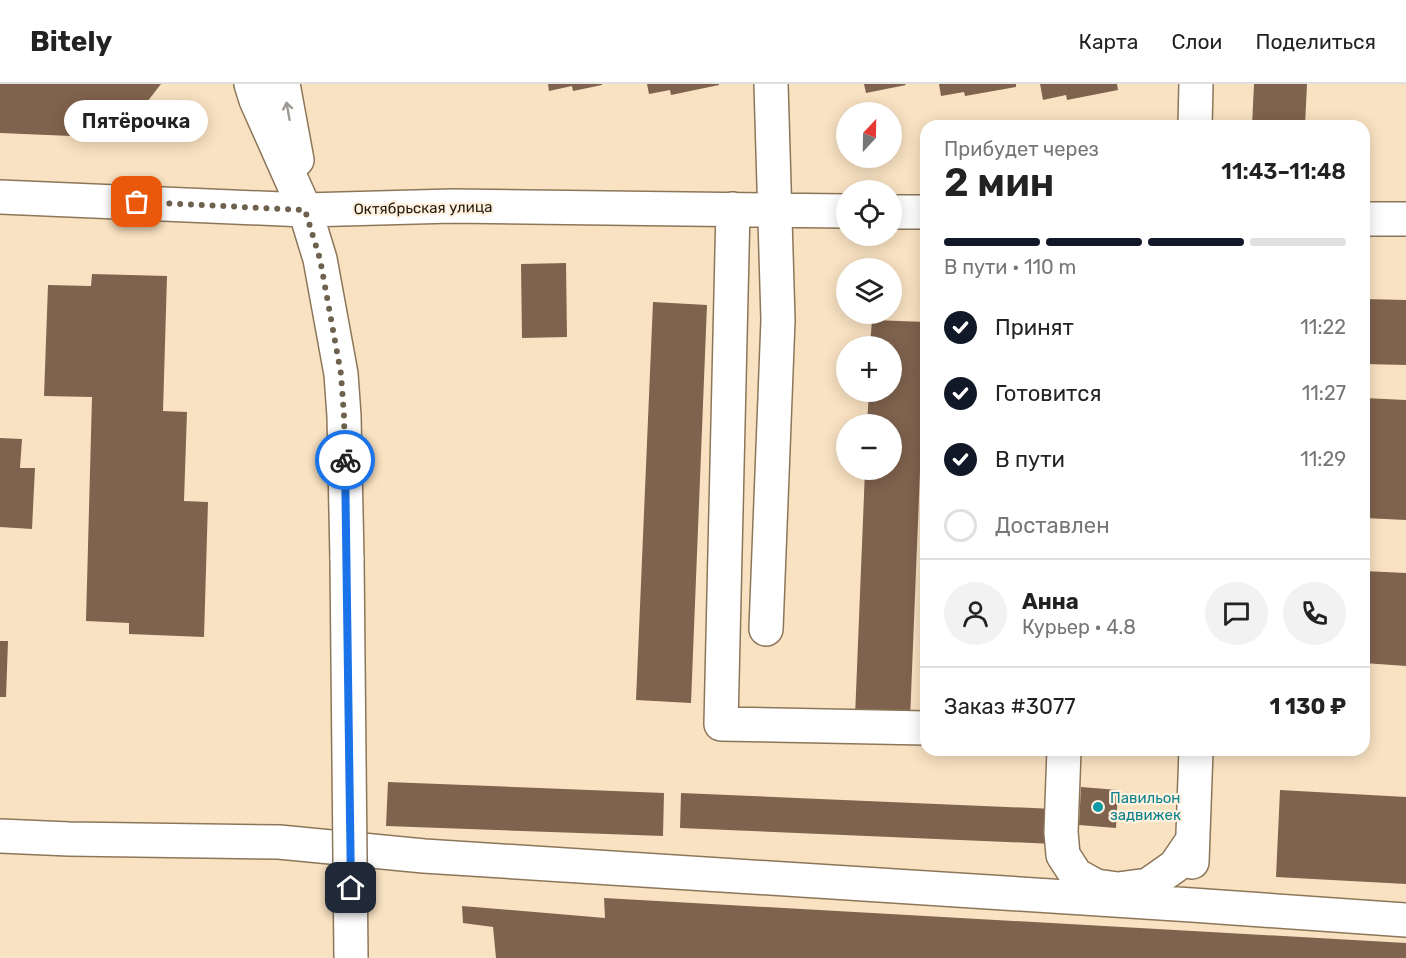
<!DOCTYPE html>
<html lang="ru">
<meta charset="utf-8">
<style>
body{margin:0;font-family:Rubik,sans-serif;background:#f2f2f2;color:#222;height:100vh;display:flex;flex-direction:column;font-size:22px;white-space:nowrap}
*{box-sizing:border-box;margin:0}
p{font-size:20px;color:#767676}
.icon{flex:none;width:33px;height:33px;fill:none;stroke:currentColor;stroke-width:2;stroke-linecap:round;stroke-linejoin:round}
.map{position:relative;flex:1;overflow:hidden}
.side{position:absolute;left:920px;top:36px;width:450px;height:636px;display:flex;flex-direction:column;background:#fff;border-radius:18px;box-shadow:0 3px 15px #0003}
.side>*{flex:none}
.needle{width:39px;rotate:22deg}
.controls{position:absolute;left:836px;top:18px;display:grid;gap:12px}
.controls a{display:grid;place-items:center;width:66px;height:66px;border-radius:50%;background:#fff;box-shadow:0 3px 15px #0003;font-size:30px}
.pin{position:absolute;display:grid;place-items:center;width:51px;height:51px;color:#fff;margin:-26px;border-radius:12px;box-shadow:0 3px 9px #0006}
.courier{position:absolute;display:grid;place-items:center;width:60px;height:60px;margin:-30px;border:4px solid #1a73e8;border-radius:50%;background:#fff;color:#222;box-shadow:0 2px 8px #0007}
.bubble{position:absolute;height:42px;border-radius:21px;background:#fff;box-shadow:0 3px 15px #0003;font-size:20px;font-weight:600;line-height:42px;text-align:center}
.summary em{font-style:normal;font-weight:600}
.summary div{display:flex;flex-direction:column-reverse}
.summary{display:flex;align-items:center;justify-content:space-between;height:102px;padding:0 24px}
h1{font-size:39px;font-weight:600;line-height:45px}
.bar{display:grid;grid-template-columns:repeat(4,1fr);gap:9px 6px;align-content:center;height:72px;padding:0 24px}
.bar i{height:8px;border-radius:4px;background:#e0e0e0}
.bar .on{background:#111827}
.bar p{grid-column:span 4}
.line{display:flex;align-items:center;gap:15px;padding:0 24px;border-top:2px solid #e0e0e0}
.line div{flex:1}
.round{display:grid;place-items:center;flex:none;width:63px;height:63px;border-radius:32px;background:#f2f2f2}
ol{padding:0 24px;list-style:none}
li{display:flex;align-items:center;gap:18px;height:66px}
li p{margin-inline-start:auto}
li .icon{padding:6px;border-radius:50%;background:#111827;color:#fff;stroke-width:4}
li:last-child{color:#767676}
li i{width:33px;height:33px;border:3px solid #e0e0e0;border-radius:50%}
header{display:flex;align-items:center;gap:36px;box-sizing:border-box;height:84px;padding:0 30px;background:#fff;border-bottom:2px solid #e0e0e0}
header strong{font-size:28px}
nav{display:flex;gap:33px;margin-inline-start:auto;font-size:21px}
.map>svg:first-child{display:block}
.building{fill:#80634e}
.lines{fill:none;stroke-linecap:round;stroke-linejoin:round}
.minor-casing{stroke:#8c7659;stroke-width:36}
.minor{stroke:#fff;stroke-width:33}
.minor-bridge-casing{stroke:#8c7659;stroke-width:36;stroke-linecap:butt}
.minor-bridge{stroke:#fff;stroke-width:33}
.oneway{stroke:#9c9893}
.done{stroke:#6e614e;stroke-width:6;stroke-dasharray:0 10.8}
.route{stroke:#1a73e8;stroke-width:8}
.culture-dot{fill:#0f9aa8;stroke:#fff1dd;stroke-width:2}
.labels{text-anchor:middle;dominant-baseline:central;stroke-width:4.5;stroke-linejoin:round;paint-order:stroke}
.street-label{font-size:15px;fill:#231b0f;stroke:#fff1dd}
.culture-label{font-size:15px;fill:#0d838f;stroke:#fff1dd;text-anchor:start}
</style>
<header>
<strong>Bitely</strong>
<nav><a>Карта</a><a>Слои</a><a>Поделиться</a></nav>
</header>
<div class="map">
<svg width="1406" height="874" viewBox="0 0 1406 874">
<rect width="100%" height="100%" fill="#f9e2c2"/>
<path class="building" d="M0 0H161L119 54 0 49Z
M548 0H602V1L573 7 572 2 549 7Z
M647 0H719V1L671 11 670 6 649 10Z
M864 0H905L906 1 866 9Z
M939 0H1016V3L965 12 964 8 941 12Z
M1040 0H1117L1118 6 1067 16 1066 11 1043 16Z
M1254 0H1307L1305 42H1252Z
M566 179 567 253 522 254 521 180Z
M92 190 167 192 163 327 187 328 184 417 208 418 204 553 129 550V539L86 537 92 313 44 312 48 201 91 202Z
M1364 215 1406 216V281L1364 280Z
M653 218 707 221 691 619 636 616Z
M872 236 926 238 910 636 855 633 865 386H891V340H867L869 308H891V262H870Z
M1364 314 1406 316V436L1364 434Z
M0 354 22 355 20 384H35L32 445 0 443Z
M1364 487 1406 489V582L1364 579Z
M0 557H8L6 613H0Z
M388 698 664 709 663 752 386 742Z
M1081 703 1118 706 1116 744 1079 741Z
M1280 706 1406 713V800L1276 793Z
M681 709 1055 725 1054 760 680 744Z
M604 814 1406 859V874H496L493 843 463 839 462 822 605 834Z"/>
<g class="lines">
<defs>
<path id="minor" d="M251 0 256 16 305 126 320 175 341 290 344 332 347 476
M283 0 297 76
M1195 42 1196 0
M0 113 305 126 452 122 846 127
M733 125 721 640 926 644
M891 128H926
M1364 135H1406
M766 545 778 236 771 0
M1064 666 1061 748 1063 771 1076 791 1096 802 1118 805 1148 801 1175 782 1192 757
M0 752 69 755 279 758 424 772 1192 821 1406 836
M1192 778 1196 666"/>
</defs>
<use href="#minor" class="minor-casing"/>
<use href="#minor" class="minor"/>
<defs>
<path id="minor-bridge" d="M347 476 351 874"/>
</defs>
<use href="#minor-bridge" class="minor-bridge-casing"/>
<use href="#minor-bridge" class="minor-bridge"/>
</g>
<defs><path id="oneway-shaft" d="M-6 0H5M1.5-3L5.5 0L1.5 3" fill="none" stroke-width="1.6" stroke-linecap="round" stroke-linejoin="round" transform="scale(1.5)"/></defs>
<use class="oneway" href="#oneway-shaft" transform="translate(288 27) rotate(-100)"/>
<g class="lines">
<path class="done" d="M137 118 305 126 320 175 341 290 344 332 345 376"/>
<path class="route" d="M345 376 351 804"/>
</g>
<circle class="culture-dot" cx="1098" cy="723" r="6"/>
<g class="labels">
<g class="street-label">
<text transform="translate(423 124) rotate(-1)">Октябрьская улица</text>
</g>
<g class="culture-label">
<text x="1110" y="714">Павильон<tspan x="1110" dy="17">задвижек</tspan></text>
</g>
</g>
</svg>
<div class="controls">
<a><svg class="needle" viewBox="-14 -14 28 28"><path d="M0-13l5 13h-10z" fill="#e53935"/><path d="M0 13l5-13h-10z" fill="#767676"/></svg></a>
<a><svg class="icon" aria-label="locate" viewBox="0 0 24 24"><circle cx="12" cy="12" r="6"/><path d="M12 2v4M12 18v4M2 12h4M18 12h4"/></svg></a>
<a><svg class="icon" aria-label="layers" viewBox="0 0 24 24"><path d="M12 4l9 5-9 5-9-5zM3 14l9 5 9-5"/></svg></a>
<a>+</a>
<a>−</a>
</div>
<div class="pin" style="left:137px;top:118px;background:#ea580c"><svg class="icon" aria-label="bag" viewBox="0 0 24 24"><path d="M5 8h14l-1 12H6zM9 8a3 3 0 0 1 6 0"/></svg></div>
<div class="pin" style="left:351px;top:804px;background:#1f2937"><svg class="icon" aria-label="home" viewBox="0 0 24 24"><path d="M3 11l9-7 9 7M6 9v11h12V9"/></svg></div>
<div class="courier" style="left:345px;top:376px"><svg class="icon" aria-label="bike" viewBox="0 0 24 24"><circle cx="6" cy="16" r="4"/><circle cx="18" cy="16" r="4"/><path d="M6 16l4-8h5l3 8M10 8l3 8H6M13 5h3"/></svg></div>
<div class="bubble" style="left:64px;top:16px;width:144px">Пятёрочка</div>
<section class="side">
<div class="summary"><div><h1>2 мин</h1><p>Прибудет через</p></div><em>11:43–11:48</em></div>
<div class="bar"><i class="on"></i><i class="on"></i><i class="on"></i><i></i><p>В пути · 110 m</p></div>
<ol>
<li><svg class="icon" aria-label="check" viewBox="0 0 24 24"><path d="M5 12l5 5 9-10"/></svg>Принят<p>11:22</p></li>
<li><svg class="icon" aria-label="check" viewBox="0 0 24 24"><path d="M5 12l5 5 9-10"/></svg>Готовится<p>11:27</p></li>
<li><svg class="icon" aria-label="check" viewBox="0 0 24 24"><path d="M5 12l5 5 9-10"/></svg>В пути<p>11:29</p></li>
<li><i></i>Доставлен</li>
</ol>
<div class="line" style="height:108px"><a class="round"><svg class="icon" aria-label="person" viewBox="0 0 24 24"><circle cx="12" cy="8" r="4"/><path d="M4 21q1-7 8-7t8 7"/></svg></a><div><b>Анна</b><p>Курьер · 4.8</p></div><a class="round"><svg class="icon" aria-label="chat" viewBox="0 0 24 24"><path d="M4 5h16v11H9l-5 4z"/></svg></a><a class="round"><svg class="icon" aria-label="phone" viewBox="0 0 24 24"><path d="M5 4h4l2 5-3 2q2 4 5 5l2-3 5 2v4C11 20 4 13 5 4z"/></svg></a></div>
<div class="line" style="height:78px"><div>Заказ #3077</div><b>1 130 ₽</b></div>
</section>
</div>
